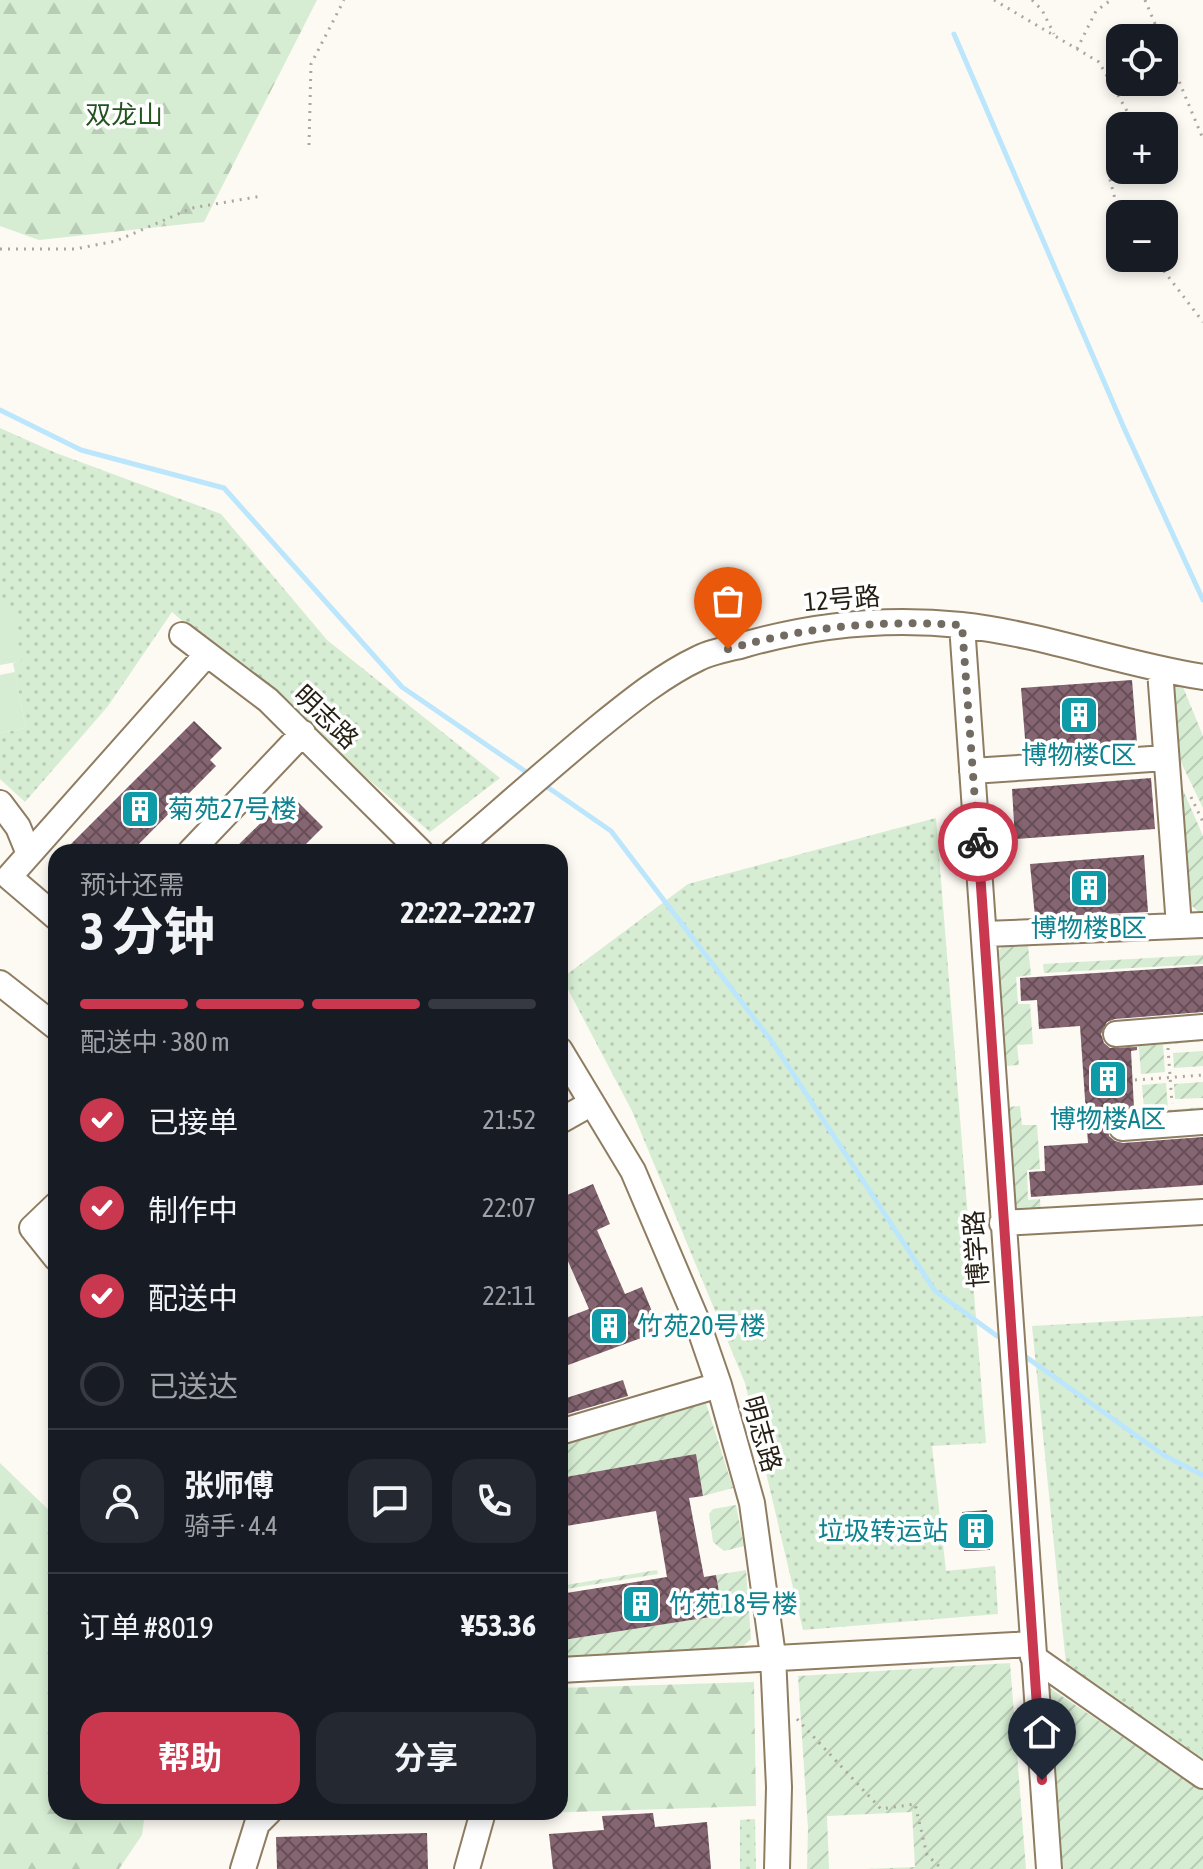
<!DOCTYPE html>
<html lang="zh">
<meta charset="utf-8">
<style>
body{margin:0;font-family:"Asap Condensed","Noto Sans SC",sans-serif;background:#242831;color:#f1f3f6;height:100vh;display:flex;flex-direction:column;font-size:30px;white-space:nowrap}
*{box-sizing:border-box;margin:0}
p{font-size:26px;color:#9ea1a6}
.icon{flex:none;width:44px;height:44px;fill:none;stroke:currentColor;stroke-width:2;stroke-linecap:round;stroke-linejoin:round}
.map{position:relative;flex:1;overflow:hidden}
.panel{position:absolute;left:48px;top:844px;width:520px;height:976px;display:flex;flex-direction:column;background:#171b24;border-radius:24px;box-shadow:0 4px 12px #0003}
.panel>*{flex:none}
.tools{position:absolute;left:1106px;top:24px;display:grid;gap:16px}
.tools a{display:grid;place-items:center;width:72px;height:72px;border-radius:16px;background:#171b24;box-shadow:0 4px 12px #0003;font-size:40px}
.pin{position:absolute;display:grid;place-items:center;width:68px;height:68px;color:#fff;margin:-82px -34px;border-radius:50% 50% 50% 0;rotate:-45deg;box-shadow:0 0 8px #0007}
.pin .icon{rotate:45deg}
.courier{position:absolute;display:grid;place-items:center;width:80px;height:80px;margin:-40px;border:6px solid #c9384f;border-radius:50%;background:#fff;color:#222;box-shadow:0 2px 10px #0007}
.headline em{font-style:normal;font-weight:700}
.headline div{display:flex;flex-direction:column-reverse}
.headline{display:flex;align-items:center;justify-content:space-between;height:136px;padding:0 32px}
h1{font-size:52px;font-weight:700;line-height:60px}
.bar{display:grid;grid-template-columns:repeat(4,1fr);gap:12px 8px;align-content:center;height:96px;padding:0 32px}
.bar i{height:10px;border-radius:6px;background:#363941}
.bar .active{background:#c9384f}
.bar p{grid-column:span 4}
.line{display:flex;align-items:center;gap:20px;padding:0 32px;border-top:2px solid #363941}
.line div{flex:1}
.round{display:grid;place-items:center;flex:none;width:84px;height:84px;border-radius:24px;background:#242831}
ol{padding:0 32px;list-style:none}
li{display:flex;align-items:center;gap:24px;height:88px}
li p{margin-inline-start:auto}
li .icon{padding:8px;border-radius:50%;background:#c9384f;color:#fff;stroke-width:4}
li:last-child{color:#9ea1a6}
li i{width:44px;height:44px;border:4px solid #363941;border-radius:50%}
.primary-button{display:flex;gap:16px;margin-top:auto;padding:16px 32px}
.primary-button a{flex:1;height:92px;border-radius:24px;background:#c9384f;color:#fff;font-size:32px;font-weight:700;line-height:92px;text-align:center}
.primary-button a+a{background:#242831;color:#f1f3f6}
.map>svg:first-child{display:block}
.grass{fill:url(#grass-dots)}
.forest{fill:url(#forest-firs)}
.garden{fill:url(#garden-furrows)}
.pitch{fill:#d6edd3}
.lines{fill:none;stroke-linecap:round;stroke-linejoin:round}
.stream{stroke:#bbe6fc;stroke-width:5}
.building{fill:url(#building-cross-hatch)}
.minor-casing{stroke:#8f7d62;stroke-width:28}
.path{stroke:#aca69f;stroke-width:3;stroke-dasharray:2 6;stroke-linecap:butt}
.minor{stroke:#fff;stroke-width:24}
.done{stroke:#716b61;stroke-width:8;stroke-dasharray:0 14.4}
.route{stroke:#c9384f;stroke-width:10}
.labels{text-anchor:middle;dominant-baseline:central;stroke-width:7;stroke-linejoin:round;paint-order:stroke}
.park-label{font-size:26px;fill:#23531f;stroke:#fff}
.street-label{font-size:26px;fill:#251e13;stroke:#fff}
.culture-label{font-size:26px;fill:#0d838f;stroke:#fff}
</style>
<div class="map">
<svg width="1203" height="1869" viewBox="0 0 1203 1869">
<defs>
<pattern id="grass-dots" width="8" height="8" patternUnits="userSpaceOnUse" patternTransform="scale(2)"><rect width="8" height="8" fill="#d6edd3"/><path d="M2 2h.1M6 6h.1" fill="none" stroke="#b8cbb4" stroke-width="1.8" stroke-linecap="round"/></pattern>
<pattern id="forest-firs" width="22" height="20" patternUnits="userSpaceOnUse" patternTransform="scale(2)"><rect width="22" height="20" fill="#d6edd3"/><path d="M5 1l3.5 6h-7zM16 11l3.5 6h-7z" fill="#b8cbb4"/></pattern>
<pattern id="garden-furrows" width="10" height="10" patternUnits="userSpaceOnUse" patternTransform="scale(2)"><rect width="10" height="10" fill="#d6edd3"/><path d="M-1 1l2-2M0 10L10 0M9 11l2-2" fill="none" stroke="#b8cbb4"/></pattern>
<pattern id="building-cross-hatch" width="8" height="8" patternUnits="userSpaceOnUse" patternTransform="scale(2)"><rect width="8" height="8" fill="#846571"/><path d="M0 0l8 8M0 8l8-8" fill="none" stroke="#664e56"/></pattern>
</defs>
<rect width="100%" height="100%" fill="#fdf9f3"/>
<path class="grass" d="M0 428 56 453 221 514 327 640 500 778 430 832 172 612 108 706 25 802 0 779V733L26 728 13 663 21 661 0 607Z
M936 818 986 1443 932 1446 946 1571 995 1566 998 1614 803 1630 745 1383 632 1111 562 978 688 884Z
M1203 1316V1760L1066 1664 1032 1326Z
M755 1819 756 1869H740V1820Z"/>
<path class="forest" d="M0 0H317L204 222 39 240 0 226Z
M0 1463 56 1517V1812H145L142 1835 119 1869H0Z
M754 1682 756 1806 506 1814V1812H560V1688Z"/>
<path class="garden" d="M1174 682H1181L1203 736V808L1176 752Z
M1177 776 1203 836V916L1192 906 1188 897Z
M1028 946 1031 975 1016 977 1018 1004H1030L1033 1044 1017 1045 1019 1065 1005 1066 999 950 1002 947Z
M1203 955V964L1044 973 1043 964Z
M1203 1032V1041L1163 1045 1165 1072 1141 1074 1138 1037Z
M1203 1051V1066L1174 1068 1173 1053Z
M1203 1082V1098L1175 1099 1174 1084Z
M1166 1083 1168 1110 1203 1107V1117L1145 1122 1142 1085Z
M1020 1106 1022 1125H1037L1040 1169 1027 1170 1028 1200 1040 1199 1041 1215 1014 1217 1007 1107Z
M704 1397 733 1488 703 1496 695 1455 560 1478V1438Z
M736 1505 744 1546 724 1551 713 1542 709 1514 713 1509Z
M657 1570 658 1574 560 1590V1586Z
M746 1570 751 1639 741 1648 560 1661V1622L563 1640 722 1615 716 1575Z
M1010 1663 1026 1869H866L915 1867 912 1812 827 1816 829 1869H807L808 1828 798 1676Z
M1048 1687 1203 1790V1869H1061Z"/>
<path class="pitch" d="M11 605 22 661 0 665V607Z
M15 672 26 728 0 733V675Z"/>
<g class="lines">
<path class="stream" d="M954 34 1124 428 1203 600
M0 410 81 450 224 488 402 687 532 776
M543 784 611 831 773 1043 935 1291 997 1336
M1026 1357 1165 1456 1203 1475"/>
</g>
<path class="building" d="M1132 680 1137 743 1026 751 1021 688Z
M194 721 222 748 210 760 216 766 131 852H63Z
M1151 778 1155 829 1015 839 1012 789Z
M296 800 323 827 298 852H231L278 806 284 812Z
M1144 855 1148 912 1035 917 1030 864Z
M1203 966V1012L1115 1019 1107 1022 1101 1034 1104 1043 1110 1048 1137 1047V1050L1131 1051 1134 1108H1140L1141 1112 1113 1116 1108 1122 1109 1136 1115 1141 1123 1143 1203 1137V1185L1031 1197 1029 1172 1045 1171 1044 1146 1088 1143 1080 1026 1039 1029 1037 1000 1021 1001 1020 978Z
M593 1184 610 1224 597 1230 625 1294 642 1287 660 1331 560 1368V1320L589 1309 560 1243V1198Z
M623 1380 628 1396 560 1416V1400Z
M696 1454 703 1496 689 1498 704 1577 716 1575 723 1615 563 1640 560 1594 667 1577 656 1511 560 1527V1478Z
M987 1510 990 1550 964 1551 962 1512Z
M653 1813 655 1827 707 1822 711 1869H553L549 1834 604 1830 602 1816Z
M427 1833 428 1869H277L276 1837Z"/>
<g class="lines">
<defs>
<path id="minor" d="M962 625 1049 1869
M182 635 268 700 421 852
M1160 670 1179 926
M972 771 1166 758
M0 803 18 827 29 854
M190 852 303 733
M453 852C502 810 550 767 600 726 631 701 663 675 699 658 711 652 726 649 740 646 811 625 886 617 961 625 1043 634 1121 664 1203 677
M56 917 9 877 207 654
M985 934 1203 925
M0 983 56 1027
M1116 1034 1203 1027
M560 1050 633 1171 697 1321 719 1385 752 1503 773 1656 779 1787 777 1869
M560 1121 592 1103
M1122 1128 1203 1122
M56 1205 32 1228 56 1258
M1002 1223 1203 1212
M560 1432 719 1385
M1033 1657 1203 1776
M560 1670 1032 1644
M243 1869 257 1824 269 1812
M467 1869 483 1812"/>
</defs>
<use href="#minor" class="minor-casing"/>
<path class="path" d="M994 0 1099 62 1127 111 1128 126
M1032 0 1042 10 1054 34
M1145 0 1161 38
M1164 45 1203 139
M1077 49 1096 11 1111 0
M1120 143 1107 168 1115 199 1125 214
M309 145 311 64 344 0
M0 249H75L116 241 192 208 262 196
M1154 258 1203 322
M1191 797 1203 822
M1168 1048 1172 1104
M1135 1080 1203 1075
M797 1719 881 1809 915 1804 927 1855 942 1869"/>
<use href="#minor" class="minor"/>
</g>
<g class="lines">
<path class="done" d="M728 649C812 626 874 620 962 625L978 842"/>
<path class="route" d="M978 842 1042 1780"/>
</g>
<defs>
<symbol id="building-square" viewBox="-11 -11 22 22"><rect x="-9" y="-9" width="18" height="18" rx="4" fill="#0f9aa8" stroke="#fff"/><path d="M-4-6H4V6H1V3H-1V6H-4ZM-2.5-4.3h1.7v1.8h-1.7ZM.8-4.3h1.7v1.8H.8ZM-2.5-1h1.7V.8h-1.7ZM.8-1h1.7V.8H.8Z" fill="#fff"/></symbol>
</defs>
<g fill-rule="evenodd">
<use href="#building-square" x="1057" y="693" width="44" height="44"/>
<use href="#building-square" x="118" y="787" width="44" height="44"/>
<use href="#building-square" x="1067" y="866" width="44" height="44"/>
<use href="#building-square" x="1086" y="1057" width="44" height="44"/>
<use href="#building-square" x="587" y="1304" width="44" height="44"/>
<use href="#building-square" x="954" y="1509" width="44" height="44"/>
<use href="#building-square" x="619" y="1582" width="44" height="44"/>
</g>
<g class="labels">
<g class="park-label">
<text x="124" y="115">双龙山</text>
</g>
<g class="street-label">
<text transform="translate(842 599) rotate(-5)">12号路</text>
<text transform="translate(326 717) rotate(44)">明志路</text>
<text transform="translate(976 1249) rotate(-94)">博学路</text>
<text transform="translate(762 1434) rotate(74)">明志路</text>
</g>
<g class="culture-label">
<text x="1079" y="755">博物楼C区</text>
<text x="168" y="809" text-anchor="start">菊苑27号楼</text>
<text x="1089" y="928">博物楼B区</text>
<text x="1108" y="1119">博物楼A区</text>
<text x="637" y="1326" text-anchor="start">竹苑20号楼</text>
<text x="948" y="1531" text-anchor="end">垃圾转运站</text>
<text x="669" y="1604" text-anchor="start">竹苑18号楼</text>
</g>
</g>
</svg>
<div class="tools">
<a><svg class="icon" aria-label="locate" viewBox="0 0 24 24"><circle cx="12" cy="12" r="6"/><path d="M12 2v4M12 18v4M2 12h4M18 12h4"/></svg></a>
<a>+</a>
<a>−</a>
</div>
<div class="pin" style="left:728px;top:649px;background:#ea580c"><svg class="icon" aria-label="bag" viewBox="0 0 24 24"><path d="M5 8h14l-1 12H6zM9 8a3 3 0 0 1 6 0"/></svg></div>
<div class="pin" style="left:1042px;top:1780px;background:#1f2937"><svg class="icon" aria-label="home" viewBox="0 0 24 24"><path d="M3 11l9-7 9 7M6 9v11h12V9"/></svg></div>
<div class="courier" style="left:978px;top:842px"><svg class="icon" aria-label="bike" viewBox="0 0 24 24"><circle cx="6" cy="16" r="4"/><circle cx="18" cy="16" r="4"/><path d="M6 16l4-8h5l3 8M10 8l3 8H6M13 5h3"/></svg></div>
<section class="panel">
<div class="headline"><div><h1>3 分钟</h1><p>预计还需</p></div><em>22:22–22:27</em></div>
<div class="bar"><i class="active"></i><i class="active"></i><i class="active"></i><i></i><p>配送中 · 380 m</p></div>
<ol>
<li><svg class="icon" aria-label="check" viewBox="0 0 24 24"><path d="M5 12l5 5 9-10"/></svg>已接单<p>21:52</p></li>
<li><svg class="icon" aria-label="check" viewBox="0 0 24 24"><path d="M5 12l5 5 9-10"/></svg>制作中<p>22:07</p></li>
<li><svg class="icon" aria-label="check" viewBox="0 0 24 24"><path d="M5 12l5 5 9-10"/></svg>配送中<p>22:11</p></li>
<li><i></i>已送达</li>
</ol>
<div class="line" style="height:144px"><a class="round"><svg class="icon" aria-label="person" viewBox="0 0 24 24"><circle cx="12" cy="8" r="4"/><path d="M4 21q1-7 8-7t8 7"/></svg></a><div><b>张师傅</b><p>骑手 · 4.4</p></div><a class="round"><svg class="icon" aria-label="chat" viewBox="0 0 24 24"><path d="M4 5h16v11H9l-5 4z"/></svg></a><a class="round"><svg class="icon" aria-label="phone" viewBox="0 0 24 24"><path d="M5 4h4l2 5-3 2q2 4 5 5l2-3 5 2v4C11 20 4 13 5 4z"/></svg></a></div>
<div class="line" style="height:104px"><div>订单 #8019</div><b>¥53.36</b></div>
<div class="primary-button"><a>帮助</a><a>分享</a></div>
</section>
</div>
